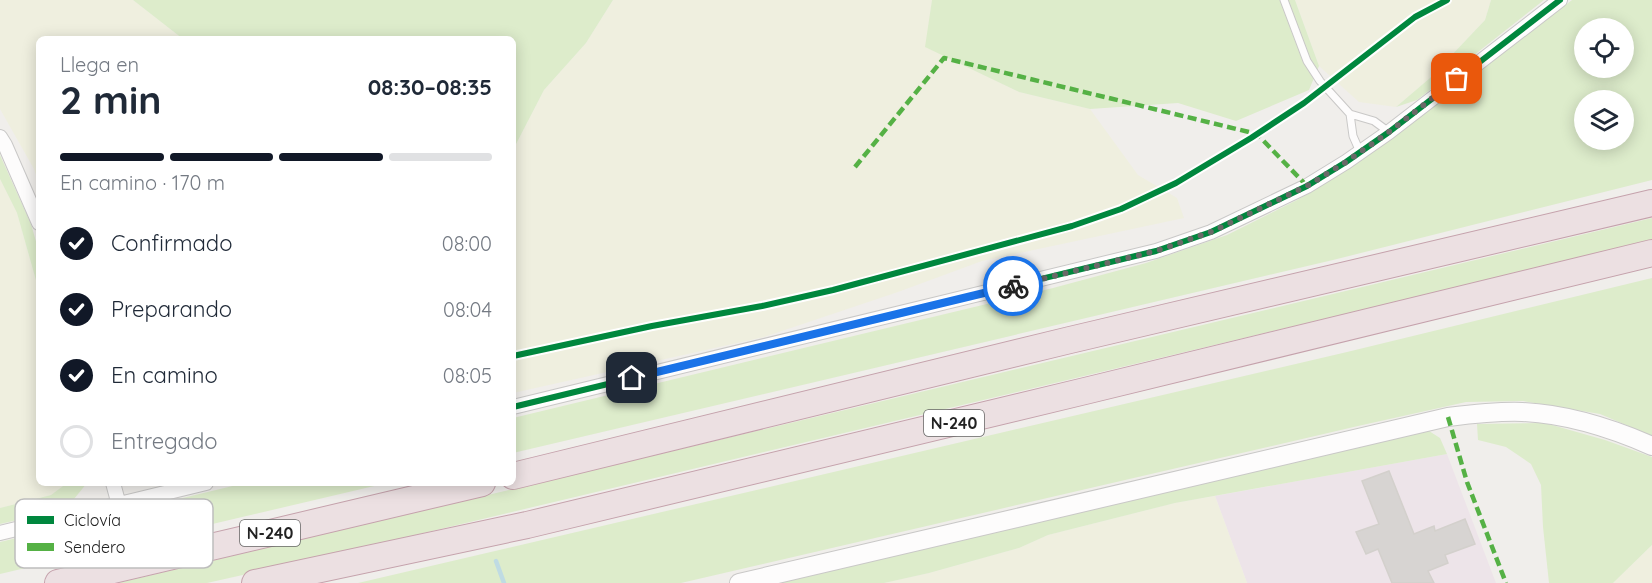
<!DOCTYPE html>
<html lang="es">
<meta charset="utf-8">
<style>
body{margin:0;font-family:Quicksand,sans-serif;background:#f2f2f3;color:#1f2937;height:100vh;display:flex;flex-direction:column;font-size:22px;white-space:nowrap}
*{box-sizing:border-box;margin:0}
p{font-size:20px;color:#747a83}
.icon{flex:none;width:33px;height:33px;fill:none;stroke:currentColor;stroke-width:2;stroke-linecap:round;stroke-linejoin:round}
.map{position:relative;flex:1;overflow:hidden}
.details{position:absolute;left:36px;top:36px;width:480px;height:450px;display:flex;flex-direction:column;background:#fff;border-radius:9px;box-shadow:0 3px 15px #0003}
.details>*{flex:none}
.tools{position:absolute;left:1574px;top:18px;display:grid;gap:12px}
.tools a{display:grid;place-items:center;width:60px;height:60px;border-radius:50%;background:#fff;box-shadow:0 3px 15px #0003;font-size:30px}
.pin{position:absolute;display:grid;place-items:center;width:51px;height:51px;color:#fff;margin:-26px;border-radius:12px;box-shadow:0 3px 9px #0006}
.courier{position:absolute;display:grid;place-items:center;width:60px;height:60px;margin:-30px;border:4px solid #1a73e8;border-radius:50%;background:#fff;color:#222;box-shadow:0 2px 8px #0007}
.summary em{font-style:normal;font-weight:700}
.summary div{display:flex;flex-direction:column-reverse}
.summary{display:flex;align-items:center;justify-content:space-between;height:102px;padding:0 24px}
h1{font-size:39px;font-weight:700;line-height:45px}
.bar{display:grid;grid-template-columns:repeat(4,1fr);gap:9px 6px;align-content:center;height:72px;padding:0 24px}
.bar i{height:8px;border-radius:4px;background:#e0e1e3}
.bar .selected{background:#111827}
.bar p{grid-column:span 4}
ol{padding:0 24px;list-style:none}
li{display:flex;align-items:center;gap:18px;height:66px}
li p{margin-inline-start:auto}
li .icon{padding:6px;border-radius:50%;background:#111827;color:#fff;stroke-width:4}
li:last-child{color:#747a83}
li i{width:33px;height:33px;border:3px solid #e0e1e3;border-radius:50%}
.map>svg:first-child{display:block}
.industrial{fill:#ede4e9}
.farmland{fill:#efefdf}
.grass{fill:#ddeccb;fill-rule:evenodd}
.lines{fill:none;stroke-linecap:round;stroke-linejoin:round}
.stream{stroke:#bfdbe3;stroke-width:4.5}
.building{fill:#d7d4d2;stroke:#d3d0cc;stroke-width:1.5}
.service-casing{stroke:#c9c8c7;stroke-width:9}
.minor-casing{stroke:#c9c8c7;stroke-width:16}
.tertiary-casing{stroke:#c9c8c7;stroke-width:20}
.motorway-casing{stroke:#c5a2ac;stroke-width:28}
.service{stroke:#fdfcfc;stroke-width:7}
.minor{stroke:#fdfcfc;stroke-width:14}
.tertiary{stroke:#fdfcfc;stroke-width:18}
.motorway{stroke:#ece0e2;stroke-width:26}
.quiet{stroke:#55b145;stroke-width:4.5;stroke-dasharray:9 4.5;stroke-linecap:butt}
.cycleway-casing{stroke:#fff;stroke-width:10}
.cycleway{stroke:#00873e;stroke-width:6}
.done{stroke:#6a6968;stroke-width:6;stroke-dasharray:0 10.8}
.route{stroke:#1a73e8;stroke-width:8}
.labels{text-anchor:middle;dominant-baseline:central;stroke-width:5;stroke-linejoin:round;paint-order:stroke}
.shield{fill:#fff;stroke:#646464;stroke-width:1.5}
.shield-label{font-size:16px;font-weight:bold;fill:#222}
.key{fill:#fff;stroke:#bdbdbd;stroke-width:1.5}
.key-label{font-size:16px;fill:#222}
</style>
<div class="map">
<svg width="1652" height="583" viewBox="0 0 1652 583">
<rect width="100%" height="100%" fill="#f0eeeb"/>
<path class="industrial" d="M1447 454 1496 583H1247L1215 496Z"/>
<path class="farmland" d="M0 0H133L183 39H39V184L34 169 0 109Z
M613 0H932L926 47 1019 92 1090 109 1138 175 1177 198 1184 218 982 261 898 292 764 337 513 393V150L544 90 586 43Z
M1295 0H1491L1485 20 1430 78 1396 107 1359 102 1319 66Z
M0 179 17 213 39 291V483H67L51 495 0 508Z
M1215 496 1247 583H884L929 573 1019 548 1048 535 1175 503Z
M1652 545V583H1613Z"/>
<path class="grass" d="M133 0H613L586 43 544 90 513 150V39H183Z
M932 0H1295L1319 66 1309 90 1236 121 1178 103 1090 109 1019 92 925 47Z
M1491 0H1544L1417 100 1396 107 1430 78 1485 20Z
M1572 0H1652V180L1333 260 513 453V418L1053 288 1146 263 1227 235 1299 199 1355 165ZM1584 28H1623V68H1584ZM1584 100H1623V140H1584Z
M0 155 31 224 39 252V291L17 213 0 179Z
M1652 218V241L306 561 207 583H118Z
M1652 278V436L1600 414 1523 401 1466 402 1358 426 681 583H358L1347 352Z
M1545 423 1605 440 1652 457V545L1613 583H1549L1543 527 1541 485 1531 464 1506 447 1478 440 1477 424Z
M1429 431 1440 438 1447 454 1175 503 1048 535 1019 548 929 573 884 583H781L1198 483Z
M67 483H87L74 499 57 511 0 524V508L51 495Z
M245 483H387L0 574V542Z"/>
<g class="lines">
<path class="stream" d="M496 561 504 583"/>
</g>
<path class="building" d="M1389 471 1414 534 1434 526 1435 531 1465 519 1475 544 1445 555 1448 563 1428 571 1434 583H1392L1378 549 1366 554 1356 532 1379 524 1362 481Z"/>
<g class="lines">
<defs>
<path id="service" d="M1284 0 1307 61 1320 81 1350 114 1374 121 1389 132
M1350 114 1353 136 1360 152"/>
<path id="minor" d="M0 137 5 145 39 223
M513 407 1156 251 1211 232 1307 186 1346 162 1389 132 1560 0
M113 483 119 505
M0 533 206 483"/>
<path id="tertiary" d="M739 583 1448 417C1473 414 1498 411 1522 412 1567 414 1611 428 1652 446"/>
<path id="motorway" d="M513 476 1070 340 1652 203
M58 583 482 483
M255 583 527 525 1085 391 1652 253"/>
</defs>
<use href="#service" class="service-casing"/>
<use href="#minor" class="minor-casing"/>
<use href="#tertiary" class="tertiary-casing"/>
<use href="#motorway" class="motorway-casing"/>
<use href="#service" class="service"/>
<use href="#minor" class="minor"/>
<use href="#tertiary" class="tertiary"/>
<use href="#motorway" class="motorway"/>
<path class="quiet" d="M855 167 944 58 1257 134 1307 186
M1448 417 1467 482 1506 583"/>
<defs>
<path id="cycleway" d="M513 356 652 326 762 306 833 290 1072 226 1121 209 1176 183 1251 138 1304 103 1415 17 1447 0
M513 407 1156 251 1211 232 1307 186 1346 162 1389 132 1560 0"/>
</defs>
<use href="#cycleway" class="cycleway-casing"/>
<use href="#cycleway" class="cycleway"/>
</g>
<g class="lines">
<path class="done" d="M1013 286 1156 251 1211 232 1307 186 1346 162 1389 132 1457 79"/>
<path class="route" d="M632 378 1013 286"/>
</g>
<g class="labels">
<g class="shield">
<rect x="924" y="410" width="60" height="26" rx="4.5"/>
<rect x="240" y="520" width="60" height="26" rx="4.5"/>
</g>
<g class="shield-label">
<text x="954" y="423">N-240</text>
<text x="270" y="533">N-240</text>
</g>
</g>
<rect x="15" y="499" width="198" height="69" rx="9" class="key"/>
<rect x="27" y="516" width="27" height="8" fill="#00873e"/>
<rect x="27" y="543" width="27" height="8" fill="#55b145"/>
<g class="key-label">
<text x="64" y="526">Ciclovía</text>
<text x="64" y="553">Sendero</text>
</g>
</svg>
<div class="tools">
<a><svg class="icon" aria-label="locate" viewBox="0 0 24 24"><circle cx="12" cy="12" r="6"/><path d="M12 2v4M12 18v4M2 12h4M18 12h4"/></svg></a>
<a><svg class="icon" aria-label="layers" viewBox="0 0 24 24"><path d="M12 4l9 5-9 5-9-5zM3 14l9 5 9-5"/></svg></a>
</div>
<div class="pin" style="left:1457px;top:79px;background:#ea580c"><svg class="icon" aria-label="bag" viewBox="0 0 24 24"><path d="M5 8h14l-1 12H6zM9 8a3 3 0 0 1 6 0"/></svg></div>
<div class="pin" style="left:632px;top:378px;background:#1f2937"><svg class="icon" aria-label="home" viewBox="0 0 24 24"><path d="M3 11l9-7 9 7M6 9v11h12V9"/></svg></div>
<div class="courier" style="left:1013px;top:286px"><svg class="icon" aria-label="bike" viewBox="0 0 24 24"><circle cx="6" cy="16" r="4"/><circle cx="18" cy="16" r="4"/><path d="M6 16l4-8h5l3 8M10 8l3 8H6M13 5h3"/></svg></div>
<section class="details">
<div class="summary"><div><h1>2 min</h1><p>Llega en</p></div><em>08:30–08:35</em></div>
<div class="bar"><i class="selected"></i><i class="selected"></i><i class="selected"></i><i></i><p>En camino · 170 m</p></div>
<ol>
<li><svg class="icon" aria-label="check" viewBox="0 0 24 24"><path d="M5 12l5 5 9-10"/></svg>Confirmado<p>08:00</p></li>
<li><svg class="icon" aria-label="check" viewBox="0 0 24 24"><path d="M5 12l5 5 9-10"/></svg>Preparando<p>08:04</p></li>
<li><svg class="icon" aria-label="check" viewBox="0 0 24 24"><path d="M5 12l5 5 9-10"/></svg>En camino<p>08:05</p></li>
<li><i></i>Entregado</li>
</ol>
</section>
</div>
